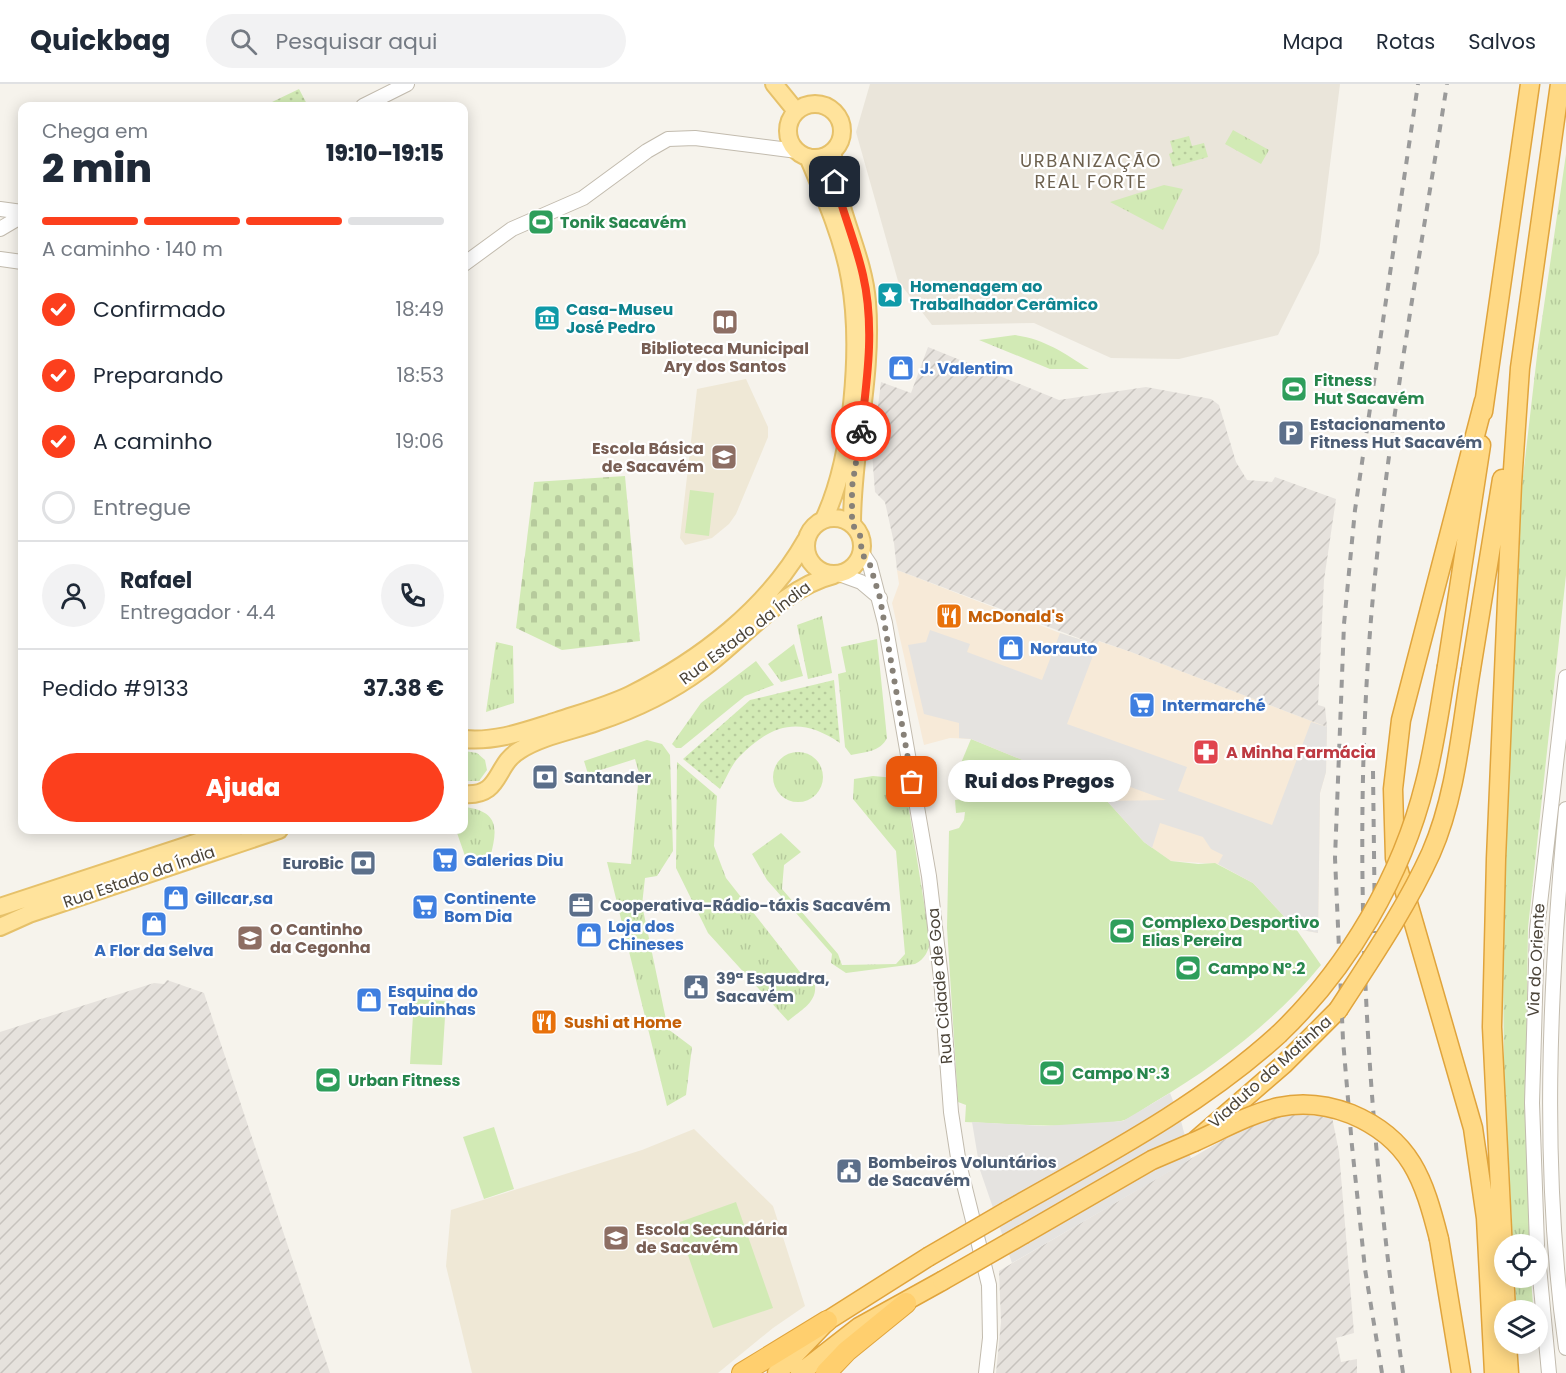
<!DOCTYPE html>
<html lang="pt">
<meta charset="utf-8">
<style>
body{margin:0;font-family:Poppins,sans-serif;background:#f2f2f3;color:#1f2937;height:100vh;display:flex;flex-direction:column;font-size:22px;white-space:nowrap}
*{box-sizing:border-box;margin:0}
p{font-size:20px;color:#747a83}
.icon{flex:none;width:33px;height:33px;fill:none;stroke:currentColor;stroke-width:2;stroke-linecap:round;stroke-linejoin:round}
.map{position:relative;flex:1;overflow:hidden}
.sheet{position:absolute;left:18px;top:18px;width:450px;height:732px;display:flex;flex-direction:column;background:#fff;border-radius:12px;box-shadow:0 3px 15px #0003}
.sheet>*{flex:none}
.buttons{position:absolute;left:1494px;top:1150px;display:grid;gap:12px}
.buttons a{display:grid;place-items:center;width:54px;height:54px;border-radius:50%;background:#fff;box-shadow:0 3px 15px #0003;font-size:30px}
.pin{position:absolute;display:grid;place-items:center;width:51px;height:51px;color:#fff;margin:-26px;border-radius:12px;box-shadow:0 3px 9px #0006}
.courier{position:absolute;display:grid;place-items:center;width:60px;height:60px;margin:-30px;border:4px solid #fc3f1d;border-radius:50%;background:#fff;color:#222;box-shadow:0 2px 8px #0007}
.bubble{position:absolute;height:42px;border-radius:21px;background:#fff;box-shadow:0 3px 15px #0003;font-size:20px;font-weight:800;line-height:42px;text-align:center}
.summary em{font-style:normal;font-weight:800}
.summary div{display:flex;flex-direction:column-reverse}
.summary{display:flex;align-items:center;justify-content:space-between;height:102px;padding:0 24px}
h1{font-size:39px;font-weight:800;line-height:45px}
.bar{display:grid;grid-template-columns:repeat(4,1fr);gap:9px 6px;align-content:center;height:72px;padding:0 24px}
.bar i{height:8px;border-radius:4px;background:#e0e1e3}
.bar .on{background:#fc3f1d}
.bar p{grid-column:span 4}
.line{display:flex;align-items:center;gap:15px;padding:0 24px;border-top:2px solid #e0e1e3}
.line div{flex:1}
.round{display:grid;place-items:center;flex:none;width:63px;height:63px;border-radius:32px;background:#f2f2f3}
ol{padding:0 24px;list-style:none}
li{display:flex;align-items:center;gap:18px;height:66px}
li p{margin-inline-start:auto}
li .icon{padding:6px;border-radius:50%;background:#fc3f1d;color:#fff;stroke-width:4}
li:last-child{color:#747a83}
li i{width:33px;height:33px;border:3px solid #e0e1e3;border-radius:50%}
.action{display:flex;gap:12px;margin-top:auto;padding:12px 24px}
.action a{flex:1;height:69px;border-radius:36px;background:#fc3f1d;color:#fff;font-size:24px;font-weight:800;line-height:69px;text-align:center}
header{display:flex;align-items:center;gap:36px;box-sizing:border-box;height:84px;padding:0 30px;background:#fff;border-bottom:2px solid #e0e1e3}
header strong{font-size:28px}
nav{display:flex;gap:33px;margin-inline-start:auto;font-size:21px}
.search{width:420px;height:54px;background:#f2f2f3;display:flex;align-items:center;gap:15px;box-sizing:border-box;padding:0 21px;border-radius:33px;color:#747a83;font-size:22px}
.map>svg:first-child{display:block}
.residential{fill:#eae5da}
.commercial{fill:#f7ead8}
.industrial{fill:url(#industrial-furrows)}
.education{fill:#efe8d6}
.grass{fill:url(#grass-tufts)}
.cemetery{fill:url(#cemetery-stones)}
.park{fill:url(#park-dots)}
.pitch{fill:#d2eab5}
.parking{fill:#e5e3e0}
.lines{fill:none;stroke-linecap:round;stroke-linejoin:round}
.tertiary-casing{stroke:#c2bbae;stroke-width:16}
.primary-casing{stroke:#e6c16a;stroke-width:20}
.trunk-casing{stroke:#e0a43c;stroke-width:21}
.motorway-casing{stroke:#e0a43c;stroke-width:22}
.tertiary{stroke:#fff;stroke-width:14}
.primary{stroke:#ffe39c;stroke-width:16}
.trunk{stroke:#ffd985;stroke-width:18}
.motorway{stroke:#ffcf6e;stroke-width:20}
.rail{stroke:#9a9a9a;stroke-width:4;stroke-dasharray:8 8;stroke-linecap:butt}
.trunk-bridge-casing{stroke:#e0a43c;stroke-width:21;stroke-linecap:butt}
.trunk-bridge{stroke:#ffd985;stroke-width:18}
.done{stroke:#878178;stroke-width:6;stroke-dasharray:0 10.8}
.route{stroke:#fc3f1d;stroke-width:8}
.labels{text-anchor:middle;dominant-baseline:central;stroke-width:4.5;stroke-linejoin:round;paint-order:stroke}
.leisure-label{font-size:16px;font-weight:bold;fill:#27864d;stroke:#fff;text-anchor:start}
.culture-label{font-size:16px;font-weight:bold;fill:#0d838f;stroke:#fff;text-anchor:start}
.education-label{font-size:16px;font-weight:bold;fill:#785e54;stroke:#fff;text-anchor:start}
.shop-label{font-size:16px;font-weight:bold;fill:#366cbe;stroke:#fff;text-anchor:start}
.service-label{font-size:16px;font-weight:bold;fill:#4e5e75;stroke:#fff;text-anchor:start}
.food-label{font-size:16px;font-weight:bold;fill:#c56008;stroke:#fff;text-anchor:start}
.street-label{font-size:16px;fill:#4b4439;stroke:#fff}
.health-label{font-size:16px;font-weight:bold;fill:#be3a42;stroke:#fff;text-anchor:start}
.neighbourhood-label{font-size:18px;letter-spacing:1.5px;fill:#6e6250;stroke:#fff}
</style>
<header>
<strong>Quickbag</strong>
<div class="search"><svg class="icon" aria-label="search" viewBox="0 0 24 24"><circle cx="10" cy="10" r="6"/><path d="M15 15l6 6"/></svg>Pesquisar aqui</div>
<nav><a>Mapa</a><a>Rotas</a><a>Salvos</a></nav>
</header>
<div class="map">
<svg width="1566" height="1289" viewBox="0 0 1566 1289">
<defs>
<pattern id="industrial-furrows" width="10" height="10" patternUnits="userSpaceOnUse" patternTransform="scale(1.5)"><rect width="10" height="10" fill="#e6e2dd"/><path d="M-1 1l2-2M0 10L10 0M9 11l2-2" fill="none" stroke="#c7c3be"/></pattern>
<pattern id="grass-tufts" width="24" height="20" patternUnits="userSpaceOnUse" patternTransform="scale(1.5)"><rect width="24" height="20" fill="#d2eab5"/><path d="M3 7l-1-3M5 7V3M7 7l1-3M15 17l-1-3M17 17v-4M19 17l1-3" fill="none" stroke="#b6ca9c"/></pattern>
<pattern id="cemetery-stones" width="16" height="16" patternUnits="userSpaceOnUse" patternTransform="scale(1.5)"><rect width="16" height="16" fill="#d2eab5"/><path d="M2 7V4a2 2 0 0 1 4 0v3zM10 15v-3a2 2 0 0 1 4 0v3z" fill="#b6ca9c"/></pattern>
<pattern id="park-dots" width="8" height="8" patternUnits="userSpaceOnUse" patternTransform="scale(1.5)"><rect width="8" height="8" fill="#d2eab5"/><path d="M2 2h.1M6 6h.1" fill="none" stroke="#b6ca9c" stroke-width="1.8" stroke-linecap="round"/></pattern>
</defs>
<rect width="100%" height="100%" fill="#f6f3ec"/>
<path class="residential" d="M870 0H1340L1319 169 1278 251 1179 275 1111 274 1034 239 932 241 898 197 856 48Z"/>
<path class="commercial" d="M897 486 1060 549 1097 561 1098 557 1131 568 1327 643 1326 688 1320 709 1318 849 1296 845 1253 799 1218 780 1171 777 1144 758 1107 717 1079 699 971 655 950 654 924 661 892 519 899 500Z"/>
<path class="industrial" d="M928 263 1059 316 1146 303 1211 315 1219 321 1236 378 1247 396 1272 398 1275 393 1336 415 1324 496 1318 621 1325 623 1327 643 1131 568 1099 557 1097 561 897 486 894 459 885 418 875 408 872 369 881 298 911 309Z
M167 896 204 909 330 1289H0V948L154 899 164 900Z
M1289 1030 1332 1033 1339 1068 1354 1249 1336 1254 1341 1278 1357 1275V1289H996L1001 1238 999 1187 1214 1061 1252 1041Z"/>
<path class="education" d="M746 295 768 343V353L736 430 729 440 712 454 685 461 680 454 697 305Z
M694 1045 773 1122 805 1222 773 1244 718 1289H472L446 1182 451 1126 642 1066Z"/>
<path class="grass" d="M1233 46 1269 66 1261 80 1225 60Z
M1566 70V491L1528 844 1526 989 1530 1161H1513L1504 988 1502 775 1522 401 1538 263Z
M1164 101 1183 105 1163 146 1110 118Z
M1015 251C1045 255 1064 269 1089 285H1050L979 256Z
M822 532 832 589 808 595 797 541Z
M877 555 887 654C880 668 865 668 851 671L845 663 838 590 846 588 841 563Z
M496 558 513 562 514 619 486 628Z
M794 560 803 592 781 598 768 580Z
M756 577 774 601 745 612 681 664H676L672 660 701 619Z
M647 656 662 660 670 671 673 767 657 792 645 794 642 821 668 945 692 963 686 1011 667 1022 607 778 631 780 639 689 635 675 588 690 584 677Z
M464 667 477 669 485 676 487 686 479 697H464Z
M773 693a25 25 0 1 1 50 0a25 25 0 1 1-50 0Z
M677 678 717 712 714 762 726 794 807 897 814 896C820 917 802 925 788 937L708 849 676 784Z
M873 692 895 694 907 713 930 856C929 867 925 875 915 880L846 889 831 879 832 870 767 796 752 770 781 749 801 768 784 781 782 805 838 870 842 881 896 880 905 870 896 767 853 715 854 695Z
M464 723C499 727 498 744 490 774L465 772 456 746H464Z
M1515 1194H1531L1533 1221 1516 1222Z"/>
<path class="cemetery" d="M625 392 640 557 562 566 516 544 534 398Z"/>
<path class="park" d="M299 5 308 22H274L272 18Z
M1189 52 1192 62 1204 59 1208 73 1173 83 1169 70 1173 68 1170 57Z
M834 596 840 659C801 632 772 639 739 673 731 681 726 695 720 705L683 675 750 616Z"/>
<path class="pitch" d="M690 406 714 409 709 452 685 449Z
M971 655 1079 699 1107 717 1144 758 1171 777 1198 780 1215 779 1253 799 1296 845 1321 881C1275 937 1216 982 1153 1019 1143 1025 1131 1035 1121 1037 1070 1046 1016 1040 965 1038L966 1021 958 1018 947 844 949 747 959 744 964 736 965 728 956 729 955 716 964 715V712L960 709 959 693 956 691Z
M414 915 446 917 442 981 410 980Z
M494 1043 514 1105 484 1115 463 1053Z
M736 1118 773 1224 713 1244 677 1139Z"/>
<path class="parking" d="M930 546 970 560 967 568 1042 596 1060 549 1097 561 1067 640 1187 683 1178 707 1272 741 1311 638 1327 643 1326 688 1320 709 1318 849 1296 845 1253 799 1218 780 1223 771 1211 765 1203 753 1160 739 1152 764 1144 758 1107 717 1166 716 1103 693 1092 685 1079 699 971 655 959 654V639L924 630 908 561 926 558Z
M1170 1009 1181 1037 1191 1075 1012 1179 980 1086 972 1038 1044 1042 1123 1037Z"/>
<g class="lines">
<defs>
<path id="tertiary" d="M363 22 407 0
M0 125 22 128
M0 145 22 132
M0 175 22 178
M464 180 512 145 583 114 647 67 668 55 695 54 797 67
M862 469 870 481 885 539 929 792 941 894 951 1028 959 1080 989 1201 990 1254 986 1289
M839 490 861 498 880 514
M1566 725C1549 903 1541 1087 1566 1264
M1537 1161 1532 1019 1537 846 1566 593
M1538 1172 1549 1289"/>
<path id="primary" d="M774 0 796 27
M788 47a27 27 0 1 1 54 0a27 27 0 1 1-54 0Z
M833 67C832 120 863 166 867 218 873 293 852 365 852 440
M808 73C824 111 843 154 850 195 862 262 853 373 824 435
M806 462a28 28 0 1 1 56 0a28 28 0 1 1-56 0Z
M464 655C497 658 525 647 557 637 581 629 607 622 630 611 700 576 767 525 806 456
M464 710C502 713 494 681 520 666 542 652 572 647 597 638 633 626 671 608 702 585 745 554 782 504 834 491
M0 823 234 746
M0 843 29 830 279 746"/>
<path id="trunk" d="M1484 317 1401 636 1393 705 1395 774 1473 1044 1486 1134 1494 1289
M1483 328 1530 0
M1447 582 1481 361
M1471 585 1502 395
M1007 1127C1100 1074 1199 1023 1279 950
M1024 1150 1152 1076 1194 1058 1284 980 1338 926
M1439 1155 1461 1289
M1506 1227 1492 943 1496 775 1512 400 1520 284 1560 0
M1507 1260 1509 1289
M777 1289 827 1237 928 1173
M800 1289 859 1243 942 1197"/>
<path id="motorway" d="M742 1289 827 1237
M826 1289 847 1267 906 1219"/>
</defs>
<use href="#tertiary" class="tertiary-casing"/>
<use href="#primary" class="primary-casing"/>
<use href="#trunk" class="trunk-casing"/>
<use href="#motorway" class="motorway-casing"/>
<use href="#tertiary" class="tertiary"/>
<use href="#primary" class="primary"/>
<use href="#trunk" class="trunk"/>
<use href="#motorway" class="motorway"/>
<path class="rail" d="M1373 687 1375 849
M1382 1289 1365 1185 1352 1062 1343 956 1335 774 1344 540 1355 426 1418 0
M1403 1289C1367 1044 1351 782 1371 535 1386 356 1419 178 1447 0"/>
<defs>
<path id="trunk-bridge" d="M1338 926C1371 875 1406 824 1431 769 1456 712 1461 646 1471 585
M1279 950C1348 884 1402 792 1425 699 1435 661 1440 621 1447 582
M1194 1058C1221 1046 1249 1030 1279 1023 1303 1018 1328 1021 1351 1030 1411 1055 1424 1096 1439 1155
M928 1173 1007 1127
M942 1197 1024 1150"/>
</defs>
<use href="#trunk-bridge" class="trunk-bridge-casing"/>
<use href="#trunk-bridge" class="trunk-bridge"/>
</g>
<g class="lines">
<path class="done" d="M861 347 852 403V440L860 451 862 470 870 481 880 514 912 698"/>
<path class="route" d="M835 98C843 129 856 160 863 191 875 243 867 296 861 347"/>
</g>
<defs>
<symbol id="stadium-square" viewBox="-11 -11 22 22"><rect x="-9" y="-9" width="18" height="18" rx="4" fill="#2e9e5b" stroke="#fff"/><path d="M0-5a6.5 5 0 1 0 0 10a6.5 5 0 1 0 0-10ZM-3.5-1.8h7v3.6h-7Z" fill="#fff"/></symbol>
<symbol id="sight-square" viewBox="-11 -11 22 22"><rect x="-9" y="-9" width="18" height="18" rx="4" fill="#0f9aa8" stroke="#fff"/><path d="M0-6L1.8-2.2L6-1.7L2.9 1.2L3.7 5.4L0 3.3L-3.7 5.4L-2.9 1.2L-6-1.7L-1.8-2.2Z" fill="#fff"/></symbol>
<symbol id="museum-square" viewBox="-11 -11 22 22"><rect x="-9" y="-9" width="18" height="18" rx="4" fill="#0f9aa8" stroke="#fff"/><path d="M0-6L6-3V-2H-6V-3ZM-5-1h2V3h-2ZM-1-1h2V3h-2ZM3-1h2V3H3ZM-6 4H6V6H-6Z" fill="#fff"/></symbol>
<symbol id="library-square" viewBox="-11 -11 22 22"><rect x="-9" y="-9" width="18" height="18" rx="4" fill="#8d6e63" stroke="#fff"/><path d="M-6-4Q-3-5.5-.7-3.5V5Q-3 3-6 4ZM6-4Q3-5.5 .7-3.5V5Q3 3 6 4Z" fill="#fff"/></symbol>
<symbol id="shop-square" viewBox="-11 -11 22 22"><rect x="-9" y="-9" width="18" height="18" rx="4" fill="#3f7fe0" stroke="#fff"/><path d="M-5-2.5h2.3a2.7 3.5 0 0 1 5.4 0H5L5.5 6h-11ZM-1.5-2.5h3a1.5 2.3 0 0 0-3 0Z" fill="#fff"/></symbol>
<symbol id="parking-square" viewBox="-11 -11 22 22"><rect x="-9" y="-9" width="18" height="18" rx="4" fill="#5c6f8a" stroke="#fff"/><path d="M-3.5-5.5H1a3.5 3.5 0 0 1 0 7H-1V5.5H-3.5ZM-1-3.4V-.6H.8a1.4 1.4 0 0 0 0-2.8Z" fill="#fff"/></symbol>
<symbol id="school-square" viewBox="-11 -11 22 22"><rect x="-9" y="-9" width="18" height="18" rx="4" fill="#8d6e63" stroke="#fff"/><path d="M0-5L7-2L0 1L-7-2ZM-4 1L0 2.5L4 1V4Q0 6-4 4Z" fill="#fff"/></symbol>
<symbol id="restaurant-square" viewBox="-11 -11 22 22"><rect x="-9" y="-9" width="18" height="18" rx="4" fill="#e8710a" stroke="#fff"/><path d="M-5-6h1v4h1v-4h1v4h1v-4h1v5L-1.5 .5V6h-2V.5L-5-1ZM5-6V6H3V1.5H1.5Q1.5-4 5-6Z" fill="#fff"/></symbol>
<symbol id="supermarket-square" viewBox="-11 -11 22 22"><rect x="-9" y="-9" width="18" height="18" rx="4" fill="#3f7fe0" stroke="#fff"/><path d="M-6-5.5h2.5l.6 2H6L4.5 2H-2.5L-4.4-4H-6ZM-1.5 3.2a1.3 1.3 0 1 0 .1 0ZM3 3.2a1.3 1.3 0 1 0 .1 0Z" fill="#fff"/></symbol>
<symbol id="pharmacy-square" viewBox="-11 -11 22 22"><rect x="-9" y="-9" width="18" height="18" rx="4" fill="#e0444e" stroke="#fff"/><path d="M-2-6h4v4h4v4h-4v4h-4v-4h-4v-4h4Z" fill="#fff"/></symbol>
<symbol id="bank-square" viewBox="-11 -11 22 22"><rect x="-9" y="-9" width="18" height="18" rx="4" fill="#5c6f8a" stroke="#fff"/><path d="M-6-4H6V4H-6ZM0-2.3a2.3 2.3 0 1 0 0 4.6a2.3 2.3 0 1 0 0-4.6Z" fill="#fff"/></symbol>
<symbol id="office-square" viewBox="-11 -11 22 22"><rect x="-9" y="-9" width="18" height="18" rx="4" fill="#5c6f8a" stroke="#fff"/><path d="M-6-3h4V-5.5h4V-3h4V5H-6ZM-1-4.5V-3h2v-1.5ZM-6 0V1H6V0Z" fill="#fff"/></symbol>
<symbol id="civic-square" viewBox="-11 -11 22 22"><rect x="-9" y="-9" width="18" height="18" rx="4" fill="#5c6f8a" stroke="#fff"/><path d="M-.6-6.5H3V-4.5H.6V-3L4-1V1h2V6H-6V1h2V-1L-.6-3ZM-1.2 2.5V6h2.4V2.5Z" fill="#fff"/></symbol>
</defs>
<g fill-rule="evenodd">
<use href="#stadium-square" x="526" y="123" width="30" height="30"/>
<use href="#sight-square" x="875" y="196" width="30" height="30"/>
<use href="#museum-square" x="532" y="219" width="30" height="30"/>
<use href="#library-square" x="710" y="223" width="30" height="30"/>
<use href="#shop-square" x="886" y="269" width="30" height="30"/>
<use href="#stadium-square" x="1279" y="290" width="30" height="30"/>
<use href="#parking-square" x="1276" y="334" width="30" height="30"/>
<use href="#school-square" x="709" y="358" width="30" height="30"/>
<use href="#restaurant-square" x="934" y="517" width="30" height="30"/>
<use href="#shop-square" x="996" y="549" width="30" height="30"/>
<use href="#supermarket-square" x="1127" y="606" width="30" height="30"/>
<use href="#pharmacy-square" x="1191" y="653" width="30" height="30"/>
<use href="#bank-square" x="530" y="678" width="30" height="30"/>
<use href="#supermarket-square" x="430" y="761" width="30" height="30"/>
<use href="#bank-square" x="348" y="764" width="30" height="30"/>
<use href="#shop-square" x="161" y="799" width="30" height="30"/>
<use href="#office-square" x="566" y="806" width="30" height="30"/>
<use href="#supermarket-square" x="410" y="808" width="30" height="30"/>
<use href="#shop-square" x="139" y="825" width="30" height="30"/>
<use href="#stadium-square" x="1107" y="832" width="30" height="30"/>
<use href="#shop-square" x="574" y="836" width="30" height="30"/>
<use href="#school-square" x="235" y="839" width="30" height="30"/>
<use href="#stadium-square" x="1173" y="869" width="30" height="30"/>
<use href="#civic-square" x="681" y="888" width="30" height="30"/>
<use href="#shop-square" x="354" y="901" width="30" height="30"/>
<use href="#restaurant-square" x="529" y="923" width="30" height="30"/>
<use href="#stadium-square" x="1037" y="974" width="30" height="30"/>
<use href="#stadium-square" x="313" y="981" width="30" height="30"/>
<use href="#civic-square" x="834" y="1072" width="30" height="30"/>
<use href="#school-square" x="601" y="1139" width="30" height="30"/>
</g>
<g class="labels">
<g class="leisure-label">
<text x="560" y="138">Tonik Sacavém</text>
<text x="1314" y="296">Fitness<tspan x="1314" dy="18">Hut Sacavém</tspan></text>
<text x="1142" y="838">Complexo Desportivo<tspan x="1142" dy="18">Elias Pereira</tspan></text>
<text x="1208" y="884">Campo Nº.2</text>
<text x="1072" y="989">Campo Nº.3</text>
<text x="348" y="996">Urban Fitness</text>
</g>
<g class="culture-label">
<text x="910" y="202">Homenagem ao<tspan x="910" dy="18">Trabalhador Cerâmico</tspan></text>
<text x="566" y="225">Casa-Museu<tspan x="566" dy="18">José Pedro</tspan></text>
</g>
<g class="education-label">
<text x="725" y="264" text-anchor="middle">Biblioteca Municipal<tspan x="725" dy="18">Ary dos Santos</tspan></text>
<text x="704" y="364" text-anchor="end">Escola Básica<tspan x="704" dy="18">de Sacavém</tspan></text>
<text x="270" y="845">O Cantinho<tspan x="270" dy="18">da Cegonha</tspan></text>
<text x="636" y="1145">Escola Secundária<tspan x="636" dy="18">de Sacavém</tspan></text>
</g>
<g class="shop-label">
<text x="920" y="284">J. Valentim</text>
<text x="1030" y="564">Norauto</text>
<text x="1162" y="621">Intermarché</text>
<text x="464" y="776">Galerias Diu</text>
<text x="195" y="814">Gillcar,sa</text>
<text x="444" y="814">Continente<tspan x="444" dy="18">Bom Dia</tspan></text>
<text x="608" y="842">Loja dos<tspan x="608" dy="18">Chineses</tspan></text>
<text x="154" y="866" text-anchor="middle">A Flor da Selva</text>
<text x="388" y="907">Esquina do<tspan x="388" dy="18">Tabuinhas</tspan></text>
</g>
<g class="service-label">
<text x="1310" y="340">Estacionamento<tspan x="1310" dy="18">Fitness Hut Sacavém</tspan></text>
<text x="564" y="693">Santander</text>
<text x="344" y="779" text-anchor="end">EuroBic</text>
<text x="600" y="821">Cooperativa-Rádio-táxis Sacavém</text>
<text x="716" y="894">39ª Esquadra,<tspan x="716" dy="18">Sacavém</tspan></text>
<text x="868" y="1078">Bombeiros Voluntários<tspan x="868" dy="18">de Sacavém</tspan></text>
</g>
<g class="food-label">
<text x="968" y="532">McDonald's</text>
<text x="564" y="938">Sushi at Home</text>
</g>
<g class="street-label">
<text transform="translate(745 549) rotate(-37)">Rua Estado da Índia</text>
<text transform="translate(139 793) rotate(-19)">Rua Estado da Índia</text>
<text transform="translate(1536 876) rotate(-87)">Via do Oriente</text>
<text transform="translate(940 902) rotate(-95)">Rua Cidade de Goa</text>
<text transform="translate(1270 988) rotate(-42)">Viaduto da Matinha</text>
</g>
<g class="health-label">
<text x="1226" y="668">A Minha Farmácia</text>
</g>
<g class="neighbourhood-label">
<text x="1091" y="76">URBANIZAÇÃO<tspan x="1091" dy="21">REAL FORTE</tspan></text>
</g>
</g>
</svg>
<div class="buttons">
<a><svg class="icon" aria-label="locate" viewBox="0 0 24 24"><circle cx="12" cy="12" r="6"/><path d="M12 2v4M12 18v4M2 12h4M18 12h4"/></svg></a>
<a><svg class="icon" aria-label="layers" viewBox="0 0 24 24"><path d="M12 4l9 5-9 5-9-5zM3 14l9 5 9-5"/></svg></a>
</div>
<div class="pin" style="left:912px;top:698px;background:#ea580c"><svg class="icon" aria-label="bag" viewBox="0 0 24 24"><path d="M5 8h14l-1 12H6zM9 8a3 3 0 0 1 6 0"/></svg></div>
<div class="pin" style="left:835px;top:98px;background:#1f2937"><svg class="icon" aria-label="home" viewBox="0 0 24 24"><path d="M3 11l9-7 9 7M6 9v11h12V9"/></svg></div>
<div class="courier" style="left:861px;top:347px"><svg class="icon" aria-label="bike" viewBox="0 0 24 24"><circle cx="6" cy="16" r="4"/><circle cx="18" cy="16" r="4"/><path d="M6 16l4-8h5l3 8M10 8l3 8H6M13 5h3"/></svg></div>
<div class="bubble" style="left:948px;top:676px;width:183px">Rui dos Pregos</div>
<section class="sheet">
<div class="summary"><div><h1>2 min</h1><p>Chega em</p></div><em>19:10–19:15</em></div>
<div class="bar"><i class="on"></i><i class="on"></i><i class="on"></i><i></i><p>A caminho · 140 m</p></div>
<ol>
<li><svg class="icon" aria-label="check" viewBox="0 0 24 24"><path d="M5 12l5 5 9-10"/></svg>Confirmado<p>18:49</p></li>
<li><svg class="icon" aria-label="check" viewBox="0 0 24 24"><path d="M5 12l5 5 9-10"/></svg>Preparando<p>18:53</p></li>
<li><svg class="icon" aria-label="check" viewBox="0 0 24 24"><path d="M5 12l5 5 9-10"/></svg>A caminho<p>19:06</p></li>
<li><i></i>Entregue</li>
</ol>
<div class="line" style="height:108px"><a class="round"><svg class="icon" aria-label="person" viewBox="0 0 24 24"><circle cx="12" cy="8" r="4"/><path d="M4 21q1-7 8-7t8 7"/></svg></a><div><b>Rafael</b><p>Entregador · 4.4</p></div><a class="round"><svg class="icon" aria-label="phone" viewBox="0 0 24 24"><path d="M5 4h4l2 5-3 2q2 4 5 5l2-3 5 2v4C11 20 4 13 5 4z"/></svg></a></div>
<div class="line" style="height:78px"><div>Pedido #9133</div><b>37.38 €</b></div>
<div class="action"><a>Ajuda</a></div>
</section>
</div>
